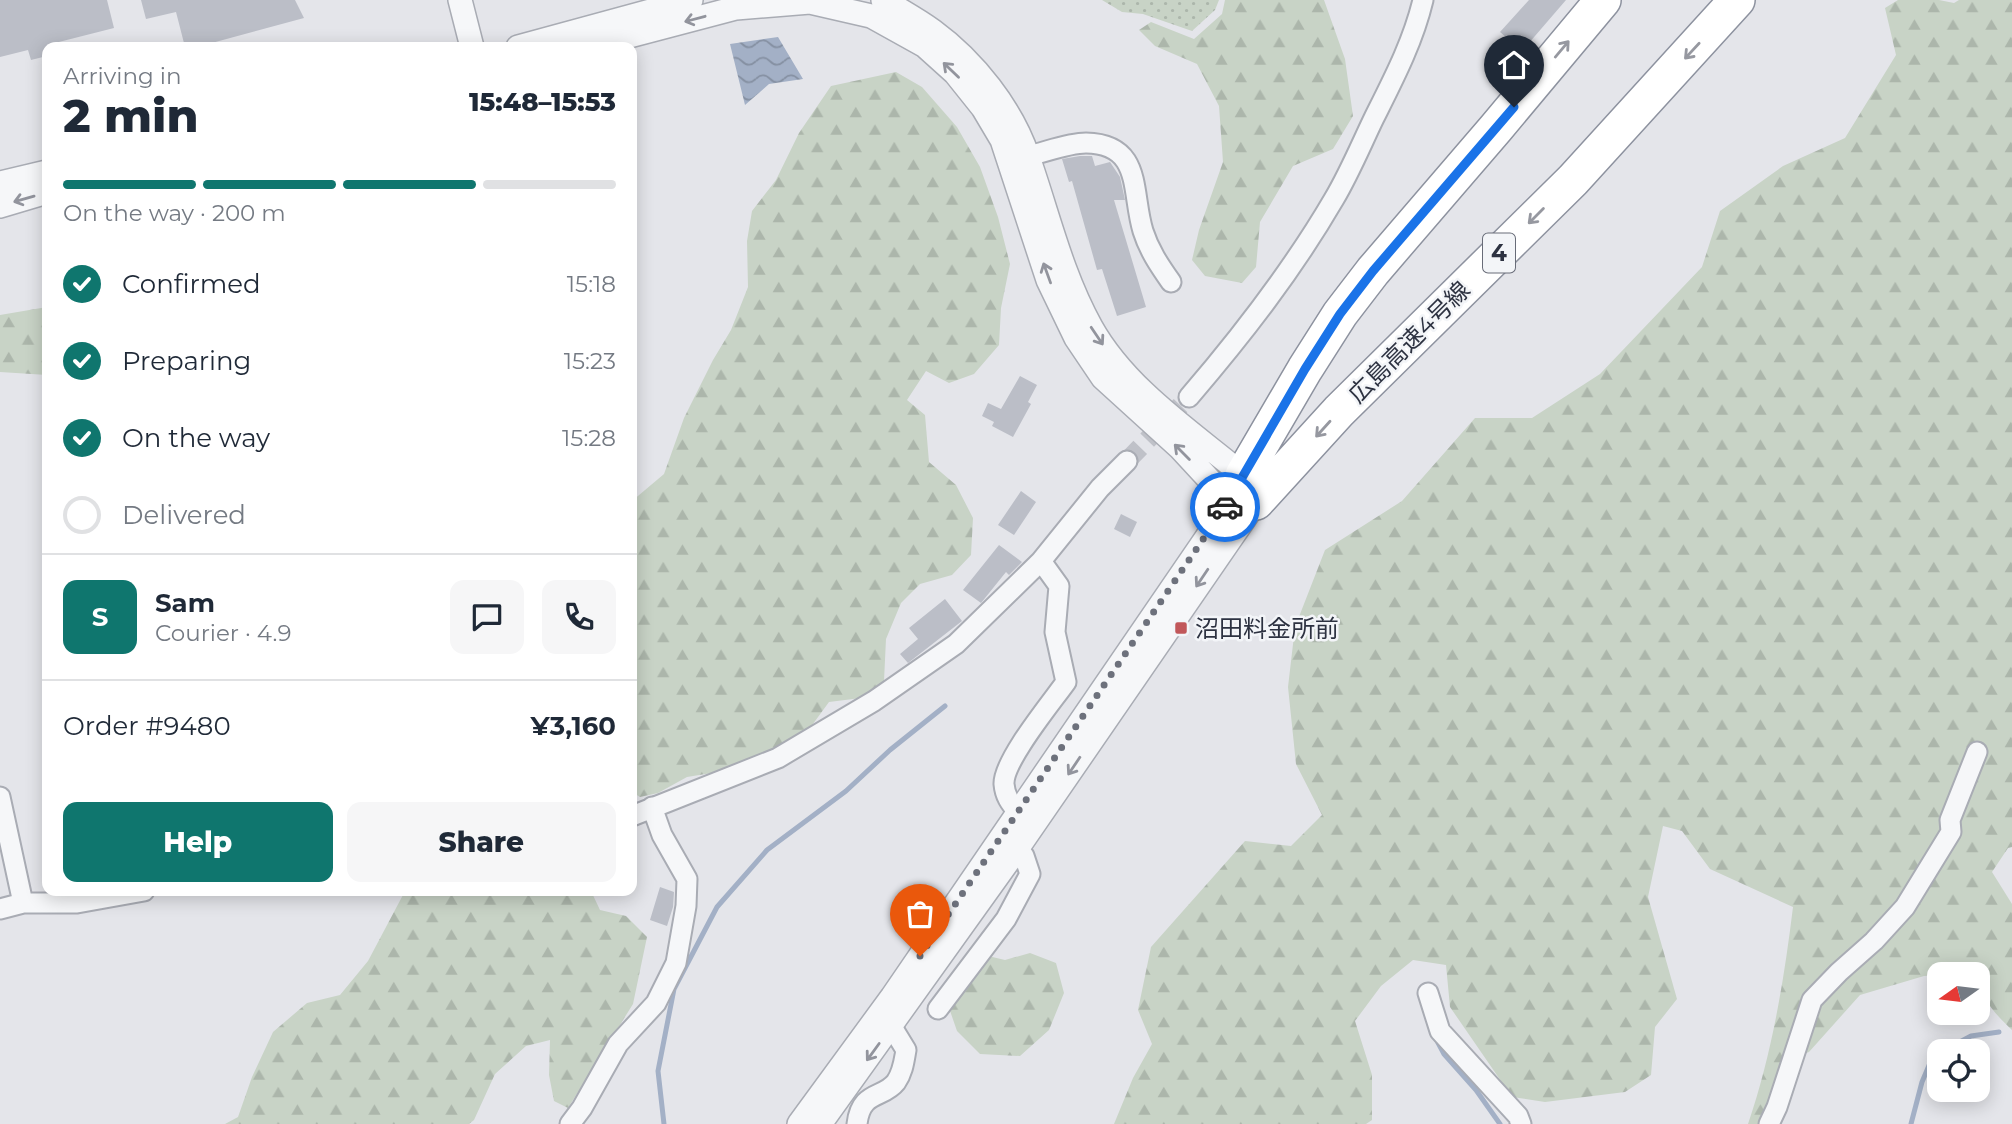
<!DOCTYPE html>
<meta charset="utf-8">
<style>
body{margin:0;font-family:Montserrat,"Noto Sans JP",sans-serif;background:#f6f6f7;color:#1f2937;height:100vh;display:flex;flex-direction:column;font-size:26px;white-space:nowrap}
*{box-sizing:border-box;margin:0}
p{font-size:23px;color:#747a83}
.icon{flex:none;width:38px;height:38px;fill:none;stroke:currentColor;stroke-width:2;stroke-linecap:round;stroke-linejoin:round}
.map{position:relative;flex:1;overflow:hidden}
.details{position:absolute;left:42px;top:42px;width:595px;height:854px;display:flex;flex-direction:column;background:#fff;border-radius:14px;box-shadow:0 4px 18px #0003}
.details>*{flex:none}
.needle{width:46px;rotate:256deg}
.tools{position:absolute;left:1927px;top:962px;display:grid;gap:14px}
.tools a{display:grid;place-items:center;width:63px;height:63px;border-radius:14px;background:#fff;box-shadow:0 4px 18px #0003;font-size:35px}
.pin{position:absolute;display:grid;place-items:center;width:60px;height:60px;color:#fff;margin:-72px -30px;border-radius:50% 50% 50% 0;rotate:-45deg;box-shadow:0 0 7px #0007}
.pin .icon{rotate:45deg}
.courier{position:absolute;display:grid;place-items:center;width:70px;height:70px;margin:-35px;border:5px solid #1a73e8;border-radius:50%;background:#fff;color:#222;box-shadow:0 2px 9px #0007}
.headline em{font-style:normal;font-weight:800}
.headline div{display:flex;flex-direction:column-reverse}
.headline{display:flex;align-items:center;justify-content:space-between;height:119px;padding:0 21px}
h1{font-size:46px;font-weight:800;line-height:52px}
.bar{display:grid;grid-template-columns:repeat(4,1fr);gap:10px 7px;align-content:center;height:84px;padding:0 21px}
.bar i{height:9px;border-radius:5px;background:#e0e1e3}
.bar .current{background:#0f766e}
.bar p{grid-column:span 4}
.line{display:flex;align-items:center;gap:18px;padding:0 21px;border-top:2px solid #e0e1e3}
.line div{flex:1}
.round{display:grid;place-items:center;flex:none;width:74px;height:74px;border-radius:14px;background:#f6f6f7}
ol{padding:0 21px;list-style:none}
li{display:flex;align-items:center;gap:21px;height:77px}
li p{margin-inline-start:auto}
li .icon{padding:7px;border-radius:50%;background:#0f766e;color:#fff;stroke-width:4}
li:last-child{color:#747a83}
li i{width:38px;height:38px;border:4px solid #e0e1e3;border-radius:50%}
.action{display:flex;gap:14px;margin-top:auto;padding:14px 21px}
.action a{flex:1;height:80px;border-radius:14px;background:#0f766e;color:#fff;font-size:28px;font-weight:800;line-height:80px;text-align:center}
.action a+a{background:#f6f6f7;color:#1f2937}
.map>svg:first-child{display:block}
.forest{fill:url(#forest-firs)}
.park{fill:url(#park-dots)}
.water{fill:url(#water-waves)}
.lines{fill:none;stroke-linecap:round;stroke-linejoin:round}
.stream{stroke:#a3b0c6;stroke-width:5}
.building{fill:#bbbec7}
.minor-tunnel{stroke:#bfc1c8;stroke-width:19;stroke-dasharray:19 10;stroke-linecap:butt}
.minor-casing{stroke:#a9acb4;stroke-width:23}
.tertiary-casing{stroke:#a9acb4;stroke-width:26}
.motorway-casing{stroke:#8d929f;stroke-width:38}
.minor{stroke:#f6f7f9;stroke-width:19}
.tertiary{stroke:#f6f7f9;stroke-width:23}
.motorway{stroke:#fff;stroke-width:35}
.oneway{stroke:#92949d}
.oneway2{stroke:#9698a0}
.done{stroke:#6d717c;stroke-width:7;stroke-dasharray:0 12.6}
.route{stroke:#1a73e8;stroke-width:9}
.poi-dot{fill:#c1575a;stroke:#f3f5f8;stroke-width:2.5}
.labels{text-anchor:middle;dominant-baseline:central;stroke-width:5;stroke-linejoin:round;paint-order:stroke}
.shield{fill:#f3f5f8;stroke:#686c78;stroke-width:2}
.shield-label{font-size:23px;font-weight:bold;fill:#2d3241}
.street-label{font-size:24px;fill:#2d3241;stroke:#f3f5f8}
.poi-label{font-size:24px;fill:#2d3241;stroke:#f3f5f8;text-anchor:start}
</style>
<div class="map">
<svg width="2012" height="1124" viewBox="0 0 2012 1124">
<defs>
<pattern id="forest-firs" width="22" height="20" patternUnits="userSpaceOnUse" patternTransform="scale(1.75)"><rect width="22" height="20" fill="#c8d3c6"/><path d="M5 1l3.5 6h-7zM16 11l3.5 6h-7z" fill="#acb6ab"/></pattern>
<pattern id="park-dots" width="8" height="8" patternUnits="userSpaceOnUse" patternTransform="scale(1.75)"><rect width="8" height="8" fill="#c8d3c6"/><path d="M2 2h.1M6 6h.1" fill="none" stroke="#acb6ab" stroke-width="1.8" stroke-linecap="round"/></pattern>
<pattern id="water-waves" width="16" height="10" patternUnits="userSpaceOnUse" patternTransform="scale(1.75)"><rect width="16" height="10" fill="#a3b0c6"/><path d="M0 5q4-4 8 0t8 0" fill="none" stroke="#8590a2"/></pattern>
</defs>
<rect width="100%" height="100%" fill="#e4e5ea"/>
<path class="forest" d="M1225 0H1324L1345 59 1353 116 1333 149 1293 166 1260 222 1256 267 1242 283 1205 276 1192 260 1199 230 1223 162 1219 106 1197 64 1155 46 1139 30 1151 22 1194 39 1222 14Z
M1898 0H1939L1954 3 1959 0H2012V847L2008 848 1992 872 2012 904V1030C1997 1016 1978 996 1978 975L1973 973 1924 976 1860 995 1809 1052 1791 1059 1764 1124H1748C1772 1054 1784 980 1793 907L1710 869 1682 831 1663 826 1648 897 1677 999 1655 1027 1651 1075 1625 1092 1545 1102 1512 1097 1450 1007 1446 965 1413 960 1381 986 1355 1021 1372 1075V1120L1366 1124H1114L1133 1078 1152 1044 1138 1010 1151 947 1245 841 1291 846 1322 815 1296 764 1288 687 1295 627 1325 550 1402 501 1475 418H1532L1600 374 1702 267 1720 211 1783 166 1845 138 1896 55 1885 8Z
M896 72 922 87 957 127 980 167 998 217 1010 264 1001 308 999 345 974 374 949 383 926 371 907 400 925 415 929 462 956 485 973 518 971 555 952 575 920 584 901 603 886 639 884 681 861 698 829 702 810 728 777 751 724 771 687 777 658 793 640 797 632 792V501L664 474 684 418 713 360 731 330 748 287 747 241 752 211 776 180 799 133 831 86Z
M47 307V375L0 372V315Z
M415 891 475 893 591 891 600 910 626 916 647 937 633 1004 568 1108 554 1101 549 1075 550 1040 526 1046 495 1074 474 1120 469 1124H225L238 1117 252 1077 273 1032 307 1003 340 995 368 961 404 893Z
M1030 953 1056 963 1064 993 1049 1030 1020 1056 980 1054 957 1031 948 1005 984 955 1005 960Z"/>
<path class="park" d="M1102 0H1219L1215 10 1192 31 1143 14 1122 12Z"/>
<path class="water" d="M778 37 803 79 769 84 745 105 730 44Z"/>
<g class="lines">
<path class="stream" d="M1435 1037 1444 1054 1476 1090 1500 1124
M1941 1052 1971 1036 1999 1032
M664 1124 658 1071 674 989 717 907 767 850 846 791 890 750 945 706
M1911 1124 1922 1082 1933 1056 1939 1053"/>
</g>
<path class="building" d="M0 0H107L114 28 47 45V56L31 60 28 50 0 57Z
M141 0H295L304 18 197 47H185L176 12 146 19Z
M1529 0H1566L1522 51 1500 32Z
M1080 156H1092L1095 166 1110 162 1120 177 1125 200H1114L1146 307 1117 316 1102 269 1097 270 1072 181 1069 182 1062 159Z
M1020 376 1037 385 1028 402 1031 404 1013 437 992 426 994 422 982 416 988 403 1001 409Z
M1021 491 1036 502 1014 535 998 525Z
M1121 514 1137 522 1130 537 1114 529Z
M999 545 1022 562 1009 575 1006 572 981 603 963 590Z
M945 599 962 621 908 663 900 654 918 639 909 628Z
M660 887 674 892 673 907 667 926 650 920Z"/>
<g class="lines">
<path class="minor-tunnel" d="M1127 461 1189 397"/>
<defs>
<path id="minor" d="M1028 156C1046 152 1068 143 1086 143 1143 144 1131 192 1143 231 1149 250 1159 265 1171 282
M1189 397C1243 334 1292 271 1334 199 1349 174 1361 145 1374 118 1393 80 1413 42 1423 0
M0 797 23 903
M1018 812C1010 803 1005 796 1004 784 1003 761 1051 703 1066 682L1055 632 1059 586 1041 561
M632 816 778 758 874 701 956 644 1041 561 1100 488 1127 461
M0 909 23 903H77L144 891
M1428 993 1440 1031 1518 1116 1521 1124
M938 1009 1006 919 1030 874 1024 856 1017 849
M570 1124 582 1108 618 1044 656 1003 676 963 686 906 687 879 662 835 652 807
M857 1124C861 1090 883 1099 896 1082 903 1072 904 1061 906 1050L892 1027
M1769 1124 1777 1107 1812 1000 1839 972 1874 941 1905 907 1951 832 1950 820 1977 752"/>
<path id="tertiary" d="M460 0 472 47
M883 0C900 10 918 20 933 31 974 61 1012 109 1028 157 1048 214 1061 273 1091 327 1125 388 1190 431 1243 475L1248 487
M518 47 691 0
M588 47 736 8 810 2 871 16 925 46 955 73 983 108 1002 140 1048 280 1076 338 1103 378 1180 448 1229 501 1256 502
M0 183 47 172
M0 206 47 192
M799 1124 892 997 1207 537 1235 489
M820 1124 1017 849 1256 502"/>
<path id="motorway" d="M1243 475 1305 369 1340 314 1373 271 1496 128 1603 0
M1256 502 1339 411 1573 180 1737 0"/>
</defs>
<use href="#minor" class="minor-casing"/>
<use href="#tertiary" class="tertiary-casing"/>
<use href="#motorway" class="motorway-casing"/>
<use href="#minor" class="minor"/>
<use href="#tertiary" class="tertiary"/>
<use href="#motorway" class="motorway"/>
</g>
<defs><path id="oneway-shaft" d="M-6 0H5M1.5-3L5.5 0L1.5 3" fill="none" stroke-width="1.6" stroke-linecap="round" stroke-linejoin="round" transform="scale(1.75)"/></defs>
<g class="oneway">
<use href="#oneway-shaft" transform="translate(695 19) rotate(165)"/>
<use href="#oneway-shaft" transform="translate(951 70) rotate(-136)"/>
<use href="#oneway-shaft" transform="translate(24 199) rotate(164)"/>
<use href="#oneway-shaft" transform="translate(1047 273) rotate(-110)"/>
<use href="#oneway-shaft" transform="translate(1097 336) rotate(56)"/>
<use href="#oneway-shaft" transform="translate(1182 452) rotate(-135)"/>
<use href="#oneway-shaft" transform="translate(1202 578) rotate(124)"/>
<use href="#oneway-shaft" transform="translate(1074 766) rotate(124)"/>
<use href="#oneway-shaft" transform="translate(873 1052) rotate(126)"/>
</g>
<g class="oneway2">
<use href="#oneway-shaft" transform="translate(1562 49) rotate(-50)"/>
<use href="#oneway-shaft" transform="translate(1692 51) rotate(133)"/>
<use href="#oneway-shaft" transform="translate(1536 216) rotate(135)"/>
<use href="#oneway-shaft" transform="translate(1323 429) rotate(132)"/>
</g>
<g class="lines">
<path class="done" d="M920 956 1225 507"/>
<path class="route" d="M1225 507 1305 369 1340 314 1373 271 1514 107"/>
</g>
<rect class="poi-dot" x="1174" y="621" width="14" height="14" rx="3.5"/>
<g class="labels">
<rect class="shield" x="1483" y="233.5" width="32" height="39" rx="5"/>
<g class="shield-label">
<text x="1499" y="253">4</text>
</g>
<g class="street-label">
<text transform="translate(1409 342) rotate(-45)">広島高速4号線</text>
</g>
<g class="poi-label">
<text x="1195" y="628">沼田料金所前</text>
</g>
</g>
</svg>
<div class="tools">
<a><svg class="needle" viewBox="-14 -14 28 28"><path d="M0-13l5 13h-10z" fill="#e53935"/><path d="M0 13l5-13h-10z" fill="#747a83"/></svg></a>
<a><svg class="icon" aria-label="locate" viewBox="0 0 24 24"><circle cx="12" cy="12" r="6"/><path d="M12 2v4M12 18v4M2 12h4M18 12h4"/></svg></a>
</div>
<div class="pin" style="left:920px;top:956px;background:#ea580c"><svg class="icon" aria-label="bag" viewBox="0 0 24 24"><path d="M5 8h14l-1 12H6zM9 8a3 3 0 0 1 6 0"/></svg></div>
<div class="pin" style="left:1514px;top:107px;background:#1f2937"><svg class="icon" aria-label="home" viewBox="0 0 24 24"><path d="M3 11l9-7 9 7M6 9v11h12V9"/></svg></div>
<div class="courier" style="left:1225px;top:507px"><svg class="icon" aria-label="car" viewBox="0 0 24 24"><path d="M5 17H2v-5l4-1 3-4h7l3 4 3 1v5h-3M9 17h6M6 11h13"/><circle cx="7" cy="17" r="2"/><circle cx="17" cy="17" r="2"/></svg></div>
<section class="details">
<div class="headline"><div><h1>2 min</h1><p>Arriving in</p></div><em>15:48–15:53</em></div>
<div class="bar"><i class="current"></i><i class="current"></i><i class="current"></i><i></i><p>On the way · 200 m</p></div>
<ol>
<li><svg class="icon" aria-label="check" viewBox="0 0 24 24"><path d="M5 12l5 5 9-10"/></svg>Confirmed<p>15:18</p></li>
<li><svg class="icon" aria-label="check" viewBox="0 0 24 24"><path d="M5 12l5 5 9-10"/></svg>Preparing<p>15:23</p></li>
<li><svg class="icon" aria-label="check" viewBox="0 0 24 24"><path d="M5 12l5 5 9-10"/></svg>On the way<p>15:28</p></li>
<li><i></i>Delivered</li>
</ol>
<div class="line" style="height:126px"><b class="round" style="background:#0f766e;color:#fff">S</b><div><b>Sam</b><p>Courier · 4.9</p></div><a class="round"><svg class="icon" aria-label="chat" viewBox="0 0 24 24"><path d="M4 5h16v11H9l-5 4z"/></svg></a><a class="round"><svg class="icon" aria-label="phone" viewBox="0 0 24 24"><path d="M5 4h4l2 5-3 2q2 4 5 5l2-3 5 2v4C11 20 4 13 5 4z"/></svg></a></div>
<div class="line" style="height:91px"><div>Order #9480</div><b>¥3,160</b></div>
<div class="action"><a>Help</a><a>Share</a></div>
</section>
</div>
